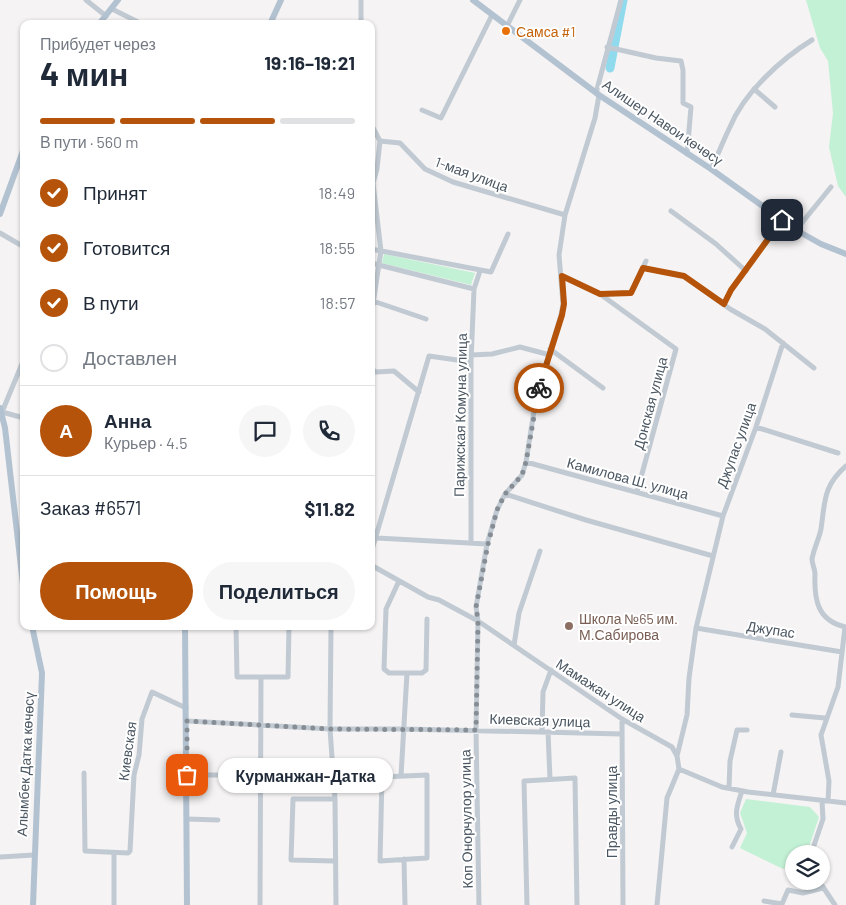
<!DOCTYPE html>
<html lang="ru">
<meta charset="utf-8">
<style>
body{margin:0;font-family:Barlow,sans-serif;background:#f6f6f7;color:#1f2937;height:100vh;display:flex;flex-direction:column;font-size:19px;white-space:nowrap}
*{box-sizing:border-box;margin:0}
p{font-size:16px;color:#747a83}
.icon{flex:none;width:28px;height:28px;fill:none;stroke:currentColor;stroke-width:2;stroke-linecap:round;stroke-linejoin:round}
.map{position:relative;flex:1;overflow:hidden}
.panel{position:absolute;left:20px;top:20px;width:355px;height:610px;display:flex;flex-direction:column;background:#fff;border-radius:10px;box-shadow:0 1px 4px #0004}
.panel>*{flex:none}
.buttons{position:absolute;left:785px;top:845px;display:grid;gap:10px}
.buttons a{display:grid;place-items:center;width:45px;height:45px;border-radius:50%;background:#fff;box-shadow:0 1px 4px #0004;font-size:25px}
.pin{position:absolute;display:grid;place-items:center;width:42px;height:42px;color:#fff;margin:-21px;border-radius:10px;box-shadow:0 2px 8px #0006}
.courier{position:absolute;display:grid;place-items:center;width:50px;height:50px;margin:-25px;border:4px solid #b45309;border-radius:50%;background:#fff;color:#222;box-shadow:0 1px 6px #0007}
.bubble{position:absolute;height:35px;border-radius:18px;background:#fff;box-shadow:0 1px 4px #0004;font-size:16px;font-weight:700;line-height:35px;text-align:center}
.summary em{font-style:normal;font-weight:700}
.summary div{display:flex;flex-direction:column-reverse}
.summary{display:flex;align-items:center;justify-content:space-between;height:85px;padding:0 20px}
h1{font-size:32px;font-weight:700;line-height:38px}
.bar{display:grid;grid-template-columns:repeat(4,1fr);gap:8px 5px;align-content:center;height:60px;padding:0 20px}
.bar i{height:6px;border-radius:4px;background:#e0e1e3}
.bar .current{background:#b45309}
.bar p{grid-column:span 4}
.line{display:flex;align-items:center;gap:12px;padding:0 20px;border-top:1px solid #e0e1e3}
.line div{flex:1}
.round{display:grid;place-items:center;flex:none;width:52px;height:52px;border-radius:26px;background:#f6f6f7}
ol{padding:0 20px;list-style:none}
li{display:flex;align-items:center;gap:15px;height:55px}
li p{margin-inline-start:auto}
li .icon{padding:5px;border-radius:50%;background:#b45309;color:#fff;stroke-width:4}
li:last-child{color:#747a83}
li i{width:28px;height:28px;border:2px solid #e0e1e3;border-radius:50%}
.action{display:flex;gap:10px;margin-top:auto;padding:10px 20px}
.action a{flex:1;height:58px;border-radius:30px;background:#b45309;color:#fff;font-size:20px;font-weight:700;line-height:58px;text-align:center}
.action a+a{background:#f6f6f7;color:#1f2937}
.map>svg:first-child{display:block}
.green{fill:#c3f1d5}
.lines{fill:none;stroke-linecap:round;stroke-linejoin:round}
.river{stroke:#90daee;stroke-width:9}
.minor{stroke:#c1cad2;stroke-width:5}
.major{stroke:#b3c2d1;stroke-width:6}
.done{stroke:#868d94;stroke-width:5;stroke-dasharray:0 9}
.route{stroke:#b45309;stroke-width:6}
.food-dot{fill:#e8710a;stroke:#fff;stroke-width:2}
.education-dot{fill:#8d6e63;stroke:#fff;stroke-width:2}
.labels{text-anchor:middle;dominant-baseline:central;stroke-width:4;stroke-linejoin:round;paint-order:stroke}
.food-label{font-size:14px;fill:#c56008;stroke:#fff;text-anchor:start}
.street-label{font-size:14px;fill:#4a5661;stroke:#fff}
.education-label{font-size:14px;fill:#785e54;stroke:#fff;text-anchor:start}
</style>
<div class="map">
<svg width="846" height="905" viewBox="0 0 846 905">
<rect width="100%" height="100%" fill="#f5f3f3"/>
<path class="green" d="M806 0H846V197L838 186 829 147 833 113 828 61 820 48Z
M384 254 475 273 471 285 382 263Z
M746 799 810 807 819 817 809 847 802 854H794V862L783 869 740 848 747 833 740 813Z"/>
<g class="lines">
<path class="river" d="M610 68 623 0"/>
<path class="minor" d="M86 0 106 16
M112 9 142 24
M361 24V0
M507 26 520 0
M607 47 656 58 681 61 683 70V103L691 107 687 154
M754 89 775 107
M596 93 621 0
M422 110 441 118 492 15
M371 124 380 141 377 169 373 183 381 251 371 317
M380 141 400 143 425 169 453 182 565 215
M711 169C718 155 723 141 730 127 744 93 781 59 812 40
M671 211 716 244 746 271
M796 230 831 187
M0 233 24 247
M371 249 491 272 508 234
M371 263 474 289
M643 268 684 276 730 309 765 329 814 368
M562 276 600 294 631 293 646 261
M600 294 676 349 637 492
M373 301 426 319
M724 304 731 290 782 220
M550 349 603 388
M471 355 492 354 520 347 550 355
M24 359 2 412 24 418
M371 369 376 372 394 371 419 392
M756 427 838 453
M526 462 723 516
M846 466C823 486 825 502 821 529 819 539 814 548 812 559 812 564 815 569 815 574 814 599 817 621 846 627
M505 494 586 520 713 556
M377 538 487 544
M471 542V362L474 289 480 271
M371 553 429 356 471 362
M371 565 428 597 439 600 478 621 622 719 672 747 677 756 679 769 722 787 748 792 846 803
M399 581 386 609 384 669 389 673H422L426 670 427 619
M236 626 237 677H288L289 626
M331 626 330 729 335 799 336 905
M696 628 842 652
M514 645 519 613 540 551
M792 715 825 718
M622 719 623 905
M187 721 330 729H405L622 734
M542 732 543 692 551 670
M548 732 550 779
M677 756 687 715 689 678 696 628 723 516 756 427 783 343
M84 773 85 851 128 853 130 851 134 775 139 755 142 719 152 692 186 708
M187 775H217
M427 775V858L380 861 382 777Z
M401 776 407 673
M729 788 730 761 737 730H747
M773 795 781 752
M828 801 829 781 821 735 838 687 845 627
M187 819 218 820
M732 847 741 829C733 815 737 806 742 791
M811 854 823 819 822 801
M0 857 34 855
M404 859 405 905
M335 861 291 860 293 799H335
M819 881 835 905
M764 901 782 904 788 890 803 893 823 888
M114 905V853
M260 905 261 677
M479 905 476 730 478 621 476 607 487 544 497 510 505 494 522 475 526 462 536 398 561 315 563 304 559 255 565 215 595 118 599 95
M527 905 524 781 575 778 577 905
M657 905 667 798 679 769"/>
<path class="major" d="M473 0 599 95 711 169 796 230 821 244 846 254
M99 24 118 0
M270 24 281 0
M0 214 24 148
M0 408 5 428 24 593
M32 626 42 673 33 905
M185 626 187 905"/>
</g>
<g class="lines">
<path class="done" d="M187 775V721L330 729 476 730 478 621 476 607 488 544 497 510 505 494 522 475 526 462 539 388"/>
<path class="route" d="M539 388 562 315 564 304 562 276 600 294 631 293 643 268 684 276 724 304 731 290 782 220"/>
</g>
<circle class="food-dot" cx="506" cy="31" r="5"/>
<circle class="education-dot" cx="569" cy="626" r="5"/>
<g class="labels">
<g class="food-label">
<text x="516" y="31">Самса #1</text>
</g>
<g class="street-label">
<text transform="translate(663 122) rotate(34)">Алишер Навои көчөсү</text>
<text transform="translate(472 174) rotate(20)">1-мая улица</text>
<text transform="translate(650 403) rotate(-75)">Донская улица</text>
<text transform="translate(460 415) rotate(-89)">Парижская Комуна улица</text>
<text transform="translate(736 445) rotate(-70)">Джупас улица</text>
<text transform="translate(628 478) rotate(15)">Камилова Ш. улица</text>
<text transform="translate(771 629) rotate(9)">Джупас</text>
<text transform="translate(601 690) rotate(33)">Мамажан улица</text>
<text transform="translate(540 720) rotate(2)">Киевская улица</text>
<text transform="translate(127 751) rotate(-82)">Киевская</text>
<text transform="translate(25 764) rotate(-87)">Алымбек Датка көчөсү</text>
<text transform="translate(611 812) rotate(-90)">Правды улица</text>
<text transform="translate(466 819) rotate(-91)">Коп Онорчулор улица</text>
</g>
<g class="education-label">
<text x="579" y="618">Школа №65 им.<tspan x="579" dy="16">М.Сабирова</tspan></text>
</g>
</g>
</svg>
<div class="buttons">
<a><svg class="icon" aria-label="layers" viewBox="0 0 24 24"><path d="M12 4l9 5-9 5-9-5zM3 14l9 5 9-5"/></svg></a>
</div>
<div class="pin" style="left:187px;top:775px;background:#ea580c"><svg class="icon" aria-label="bag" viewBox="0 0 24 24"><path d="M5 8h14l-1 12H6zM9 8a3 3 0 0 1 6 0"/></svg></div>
<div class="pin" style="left:782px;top:220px;background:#1f2937"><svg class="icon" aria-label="home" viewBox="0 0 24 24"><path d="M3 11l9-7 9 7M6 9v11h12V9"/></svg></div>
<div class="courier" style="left:539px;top:388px"><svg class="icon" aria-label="bike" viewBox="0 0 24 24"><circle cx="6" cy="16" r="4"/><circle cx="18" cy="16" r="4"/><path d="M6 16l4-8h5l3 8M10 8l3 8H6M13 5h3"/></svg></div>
<div class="bubble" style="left:218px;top:758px;width:175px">Курманжан-Датка</div>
<section class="panel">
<div class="summary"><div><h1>4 мин</h1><p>Прибудет через</p></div><em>19:16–19:21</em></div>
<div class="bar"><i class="current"></i><i class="current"></i><i class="current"></i><i></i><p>В пути · 560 m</p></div>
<ol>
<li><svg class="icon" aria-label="check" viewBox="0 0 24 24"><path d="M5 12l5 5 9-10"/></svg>Принят<p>18:49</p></li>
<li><svg class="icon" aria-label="check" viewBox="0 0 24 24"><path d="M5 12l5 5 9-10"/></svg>Готовится<p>18:55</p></li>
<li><svg class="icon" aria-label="check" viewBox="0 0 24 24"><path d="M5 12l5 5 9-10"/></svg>В пути<p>18:57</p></li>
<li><i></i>Доставлен</li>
</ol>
<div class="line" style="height:90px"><b class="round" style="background:#b45309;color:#fff">А</b><div><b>Анна</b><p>Курьер · 4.5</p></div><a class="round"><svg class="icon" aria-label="chat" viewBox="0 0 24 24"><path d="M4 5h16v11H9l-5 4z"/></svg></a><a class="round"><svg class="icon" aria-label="phone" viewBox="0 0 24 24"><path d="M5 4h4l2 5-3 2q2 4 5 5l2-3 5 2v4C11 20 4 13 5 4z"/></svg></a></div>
<div class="line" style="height:65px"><div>Заказ #6571</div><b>$11.82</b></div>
<div class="action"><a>Помощь</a><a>Поделиться</a></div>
</section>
</div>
